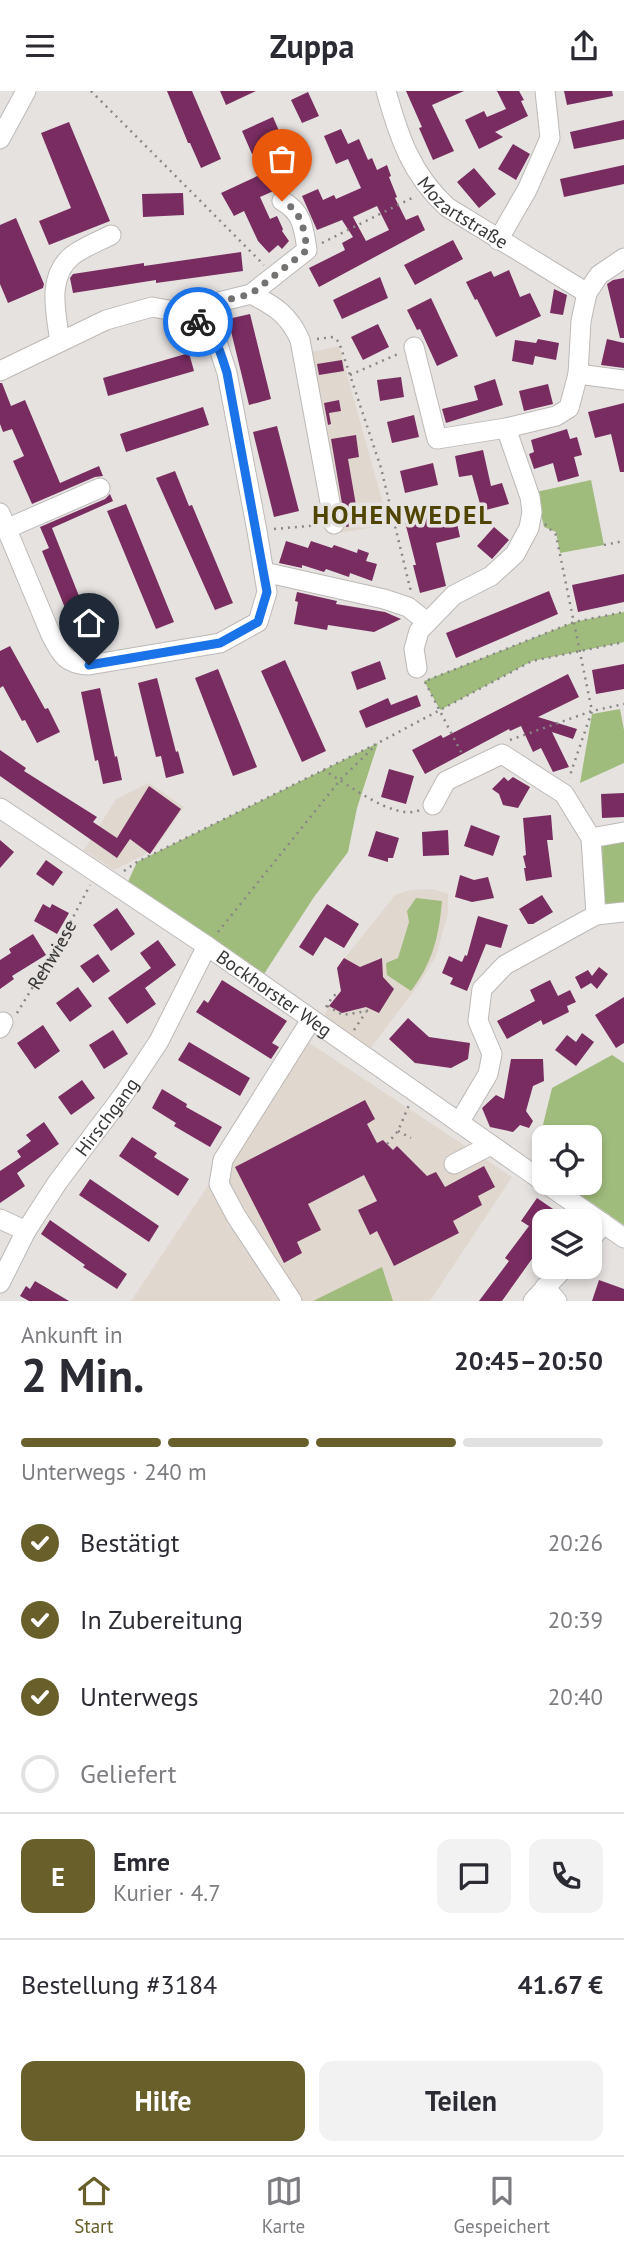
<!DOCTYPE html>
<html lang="de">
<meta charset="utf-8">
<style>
body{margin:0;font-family:"PT Sans",sans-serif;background:#f2f2f3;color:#2b2b33;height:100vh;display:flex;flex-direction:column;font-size:26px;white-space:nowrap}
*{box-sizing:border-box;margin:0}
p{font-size:23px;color:#7c7c81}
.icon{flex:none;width:38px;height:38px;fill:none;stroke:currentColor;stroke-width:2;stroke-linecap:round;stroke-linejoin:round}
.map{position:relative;height:1210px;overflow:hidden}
.panel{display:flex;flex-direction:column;background:#fff;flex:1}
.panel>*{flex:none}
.controls{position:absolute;left:532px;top:1034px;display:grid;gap:14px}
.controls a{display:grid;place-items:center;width:70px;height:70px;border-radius:14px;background:#fff;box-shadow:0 4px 10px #0003;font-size:35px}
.pin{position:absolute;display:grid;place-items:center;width:60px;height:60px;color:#fff;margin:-72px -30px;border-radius:50% 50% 50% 0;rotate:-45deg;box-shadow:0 0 7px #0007}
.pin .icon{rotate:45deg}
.courier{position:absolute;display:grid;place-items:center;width:70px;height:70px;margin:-35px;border:5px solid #1a73e8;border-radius:50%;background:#fff;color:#222;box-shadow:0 2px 9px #0007}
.overview em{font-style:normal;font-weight:700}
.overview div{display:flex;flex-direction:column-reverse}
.overview{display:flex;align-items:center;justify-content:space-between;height:119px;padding:0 21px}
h1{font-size:46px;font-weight:700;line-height:52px}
.bar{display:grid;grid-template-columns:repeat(4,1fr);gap:10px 7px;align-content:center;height:84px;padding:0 21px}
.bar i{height:9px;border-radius:5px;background:#e1e1e2}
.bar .active{background:#685f2b}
.bar p{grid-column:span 4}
.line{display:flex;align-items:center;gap:18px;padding:0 21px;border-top:2px solid #e1e1e2}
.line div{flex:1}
.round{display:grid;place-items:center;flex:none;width:74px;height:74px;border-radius:14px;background:#f2f2f3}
ol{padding:0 21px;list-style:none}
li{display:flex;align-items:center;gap:21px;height:77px}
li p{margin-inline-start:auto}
li .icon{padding:7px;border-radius:50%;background:#685f2b;color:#fff;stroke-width:4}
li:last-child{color:#7c7c81}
li i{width:38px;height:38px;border:4px solid #e1e1e2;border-radius:50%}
.action{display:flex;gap:14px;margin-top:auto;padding:14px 21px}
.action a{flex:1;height:80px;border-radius:14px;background:#685f2b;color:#fff;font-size:28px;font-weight:700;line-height:80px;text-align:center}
.action a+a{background:#f2f2f3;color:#2b2b33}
header{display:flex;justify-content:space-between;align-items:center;height:91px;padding:0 21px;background:#fff;font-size:32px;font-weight:700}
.tab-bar{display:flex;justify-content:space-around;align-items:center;height:98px;border-top:2px solid #e1e1e2;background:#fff;font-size:19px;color:#7c7c81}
.tab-bar a{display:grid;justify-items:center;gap:4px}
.tab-bar .active{color:#685f2b}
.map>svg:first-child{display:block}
.built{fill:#e0d7cf}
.green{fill:#a0bc7d}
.building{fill:#792c60;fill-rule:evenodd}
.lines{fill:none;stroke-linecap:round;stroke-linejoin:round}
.minor-casing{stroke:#bcb9b7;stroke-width:21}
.path{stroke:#898785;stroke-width:2.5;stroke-dasharray:2 5;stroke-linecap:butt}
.minor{stroke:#fff;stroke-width:19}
.done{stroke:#757372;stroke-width:7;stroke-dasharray:0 12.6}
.route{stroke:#1a73e8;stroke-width:9}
.labels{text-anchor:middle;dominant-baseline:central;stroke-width:7;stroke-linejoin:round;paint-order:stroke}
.street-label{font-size:19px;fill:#383736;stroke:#e5e2e0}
.district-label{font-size:26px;font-weight:bold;letter-spacing:2px;fill:#4f4400;stroke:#e5e2e0}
</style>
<header><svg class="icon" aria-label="menu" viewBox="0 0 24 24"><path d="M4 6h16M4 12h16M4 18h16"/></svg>Zuppa<svg class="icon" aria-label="share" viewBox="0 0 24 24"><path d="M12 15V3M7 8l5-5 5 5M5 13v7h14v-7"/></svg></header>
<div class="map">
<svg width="624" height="1210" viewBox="0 0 624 1210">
<rect width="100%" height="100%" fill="#e5e2e0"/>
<path class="built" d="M339 255 389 434 338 442 303 263Z
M149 692 184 716 154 759 114 779 84 759 116 708Z
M432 798 448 803V822L436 865 417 896 369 959 323 927 329 915 341 900 337 877 395 804 411 799Z
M305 949 512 1086 430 1210H131Z"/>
<path class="green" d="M591 389 604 454 560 462 556 441 544 436 536 401Z
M624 521V551L532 570 440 619 424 590 574 531Z
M620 618 624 639V672L580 692 592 623Z
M378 652 357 717 348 761 314 806 264 883 127 793 137 771Z
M624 750V816H603L602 751Z
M416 807 442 810C439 845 433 871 411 900L387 884 386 872 398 867 409 831 407 820Z
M612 964 624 972V1134L563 1092H590V1046H544V1070L538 1054 552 997Z
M382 1176 393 1210H313Z"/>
<path class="building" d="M167 0H192L221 68 201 77 190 52H188Z
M220 0H256L226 14Z
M406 0H464L432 14 454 60 433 69 419 37 422 36Z
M497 0H519L524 9 521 10 528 25 495 41 503 46 479 58 465 29 484 20 487 26 506 18Z
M564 0H612L613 5 567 14Z
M308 1 319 25 302 32 291 9Z
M273 26 283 49 252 63 242 40Z
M624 29V48L574 58 570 41Z
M69 31 110 130 49 154 39 130 71 117 41 42Z
M341 38 348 53 359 48 368 69 372 67 377 79 387 74 391 85 389 86 397 106 395 107 406 129 418 124 425 139 319 196 309 177 345 159 342 152 353 146 342 129 317 139 302 105 318 98 323 109 334 104 336 108 361 97 348 68 336 73 324 45ZM377 115 389 139 366 150 353 126Z
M513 53 530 63 516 89 498 78Z
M296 72 303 87 260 106 270 128 277 125 283 138 282 140 289 150 282 158 278 154 269 162 258 150 244 120 234 125 221 102 283 73 285 76Z
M624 74V93L564 106 560 88Z
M474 77 496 103 479 117 457 91Z
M183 102 184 124 143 126 142 103Z
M16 127 44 193 43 197 8 212 0 193V134Z
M453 149 463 168 415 194 404 174Z
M241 161 243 180 156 192V189L73 202 70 187 73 183 144 172V175Z
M509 179 520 206 530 202 541 225 496 246 477 208 475 209 466 191 491 180 494 186Z
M380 186 388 207 342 228 333 209Z
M624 187V247H620L607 193 613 189Z
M554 198 567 204 563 224 550 222Z
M431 207 458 265 437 275 420 238 417 239 407 219Z
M250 223 271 308 249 314 228 228Z
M378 233 389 256 363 269 351 246Z
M538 248 559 252 556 269 535 265 533 274 512 270 515 249 536 252Z
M607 248 624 252V277L601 274Z
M189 262 194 280 108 305 103 287Z
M342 269 344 280 319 284 317 273Z
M401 286 404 306 380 310 377 289Z
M495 288 503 314 446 332 442 318 478 309 474 295Z
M0 292H2L11 315 25 309 60 392 99 375 103 385 95 386 32 413 13 370 24 365 12 338 3 341 0 333Z
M548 293 553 313 524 320 519 300Z
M339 309 341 320 329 322 331 333 328 334 324 312Z
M624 312V381H620L611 343 595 347 588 321Z
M203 316 209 334 126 361 120 343Z
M414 324 419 346 392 352 387 331Z
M277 335 299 420 274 426 253 341Z
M567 338 570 348 577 346 582 364 574 366 579 385 558 391 553 372 534 378 529 363 534 361 531 349Z
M356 344 359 366 348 368 357 420 379 415 382 429 346 436 331 348Z
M483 359 491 395 502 392 509 413 482 420 472 384 459 386 455 365Z
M433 372 438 394 405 402 400 380Z
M175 380 189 415 192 414 233 512 215 519 156 387Z
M110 403 113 410 52 437 81 510 85 509 98 543 82 550 69 515 65 517 42 460 49 457 40 436 105 408Z
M126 413 174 531 156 538 107 420Z
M454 419 460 446 436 452 446 495 420 502 413 474H416L405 431Z
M494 436 509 449 492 468 477 455Z
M286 450 308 457 311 450 332 457 334 454 357 462 358 458 369 462 366 470 377 473 372 490 350 482 349 486 326 478 324 481 302 474V477L279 472Z
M624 483V511L578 521 572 494Z
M549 500 558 523 456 567 446 542Z
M297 501 337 510 336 513 385 521 401 528 374 541 328 534 327 539 294 533 298 511 295 510Z
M10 555 45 618 48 617 60 641 37 652 25 629 22 630 3 595 0 597V560Z
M285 569 326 660 302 671 261 580Z
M380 570 386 588 357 599 351 581Z
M624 573V598L596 603 592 579Z
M218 578 257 676 233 685 195 587Z
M568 583 579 606 538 626 577 638 573 648 552 641 569 676 553 681 541 657 533 661 521 635 510 640 509 638 425 683 412 659 441 644 443 647Z
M157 587 176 661 178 660 184 682 166 687 161 665 156 666 138 592Z
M100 597 115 666 117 665 122 689 103 693 98 669 95 670 81 601Z
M417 604 421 615 366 637 359 620 388 607 391 614Z
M0 659 26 677 24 680 97 726 93 731 117 747 149 695 181 718 150 763 130 748 117 767 0 685Z
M389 678 414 685 406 713 381 706Z
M504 686 508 690 513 686 530 696 518 717 503 714 499 703 492 698Z
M624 702V726L602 727 601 703Z
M551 724 553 749H547L552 786 526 790 524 777H526L523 765 526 764 523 727Z
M471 734 500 745 493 765 464 755Z
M448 739 449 764 423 765 422 741Z
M376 740 399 747 393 767H388V771L368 765Z
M0 749 14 761 0 777Z
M46 769 63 781 53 795 36 783Z
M460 784 474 789 488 786 494 807 472 811 455 806Z
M542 804 553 821 533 833H528L519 818Z
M43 813 50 817 52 813 69 822 57 843 34 830Z
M327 813 359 833 344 857 325 846 313 865 299 856Z
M117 817 135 843 111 860 93 834Z
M478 825 508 834 501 857 486 853 467 900 450 893 453 887 442 882 449 865 462 871 465 864 467 865Z
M33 843 46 864 12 885 14 888 0 898V869L11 862 9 858Z
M158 849 176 874 145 897 156 913 127 933 108 907 151 877 140 862Z
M98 863 110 880 93 892 80 875Z
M344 867 360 876 382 867 383 886 394 898 379 922 366 916 342 922 329 915 341 900 337 877Z
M599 876 608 883 597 898 591 892 581 898 575 886 588 879 592 885Z
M222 889 287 930 272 952 279 956 271 968 196 921 204 909 208 912Z
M550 889 558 905 570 899 576 911 567 915 569 921 543 934 541 929 507 948 497 930 535 910 530 899Z
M78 896 92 915 70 931 56 912Z
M624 906V952L616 957 595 924Z
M408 927 429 946 470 952 468 968 451 977 415 972 389 948Z
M43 934 60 960 35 978 17 952Z
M113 939 128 963 104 978 89 954Z
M582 942 594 951 576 975 555 959 567 944 576 951Z
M189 951 250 987 240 1005 178 969Z
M511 968H543L544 990 533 995 526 1020 533 1030 529 1037 520 1034 513 1041 490 1036 482 1017 496 1004 504 1008Z
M82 989 95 1007 71 1024 58 1006Z
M162 998 187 1013 186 1016 222 1036 210 1056 174 1035 176 1032 152 1017Z
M365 1009 375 1028 367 1033 377 1052 383 1049 393 1059 397 1055 427 1085 436 1081 445 1096 484 1075 495 1096 478 1105 482 1114 453 1130 459 1142 394 1175 377 1140 370 1144 358 1119 377 1110 364 1084 308 1113 321 1139 297 1151 302 1162 284 1172 235 1076Z
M44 1031 59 1053 17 1082 25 1095 0 1112V1080L21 1066 17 1060 31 1050 26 1044Z
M132 1046 157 1062 154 1066 189 1088 178 1105 119 1065Z
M90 1088 159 1135 149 1151 79 1104Z
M537 1107 553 1118 551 1122 563 1130H544V1151L502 1210H479L509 1170 505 1167 529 1135 521 1130Z
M50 1129 127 1183 117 1198 83 1176 85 1174 41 1143Z
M599 1189 624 1198V1210H592Z
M35 1190 69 1210H29L20 1205 26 1195 30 1198Z"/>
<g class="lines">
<defs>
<g id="minor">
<path id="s2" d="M386 0C399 46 411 83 447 116L587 202"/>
<path d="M0 48 26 0"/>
<path d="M498 149 527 99 550 47 545 0"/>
<path d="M251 203C275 215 289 224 300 249L334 433"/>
<path d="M179 221 251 203 307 159C304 138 302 120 282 110"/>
<path d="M60 251C56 222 46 185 73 164 84 156 99 150 111 144"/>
<path d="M414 256 437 348 506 337"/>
<path d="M0 280 106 229 152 216 179 221 203 234 218 254 227 282 257 440 267 501 258 531 220 552 89 574C66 573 61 564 51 544L0 422"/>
<path d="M578 283 624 289"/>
<path d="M6 438 100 397"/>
<path d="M264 481 384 508 408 516 427 531"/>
<path d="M417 577 414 558 419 540 454 504 491 485 515 463 529 437 532 421 530 406 506 337 556 325 569 317 578 283 581 230 587 202 599 184 624 167"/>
<path d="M433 714 446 690 502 663 564 703 591 747 596 824 505 874 482 898 478 930 492 963 488 983 459 1032"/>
<path id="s3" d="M0 717 207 855 544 1091"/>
<path d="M591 747 624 741"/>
<path d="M596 824 624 821"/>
<path d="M0 937 3 931"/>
<path d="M454 1073 491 1054"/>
<path d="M545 1092 624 1147"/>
<path d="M0 1128 26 1140"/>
<path d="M590 1150 603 1132"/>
<path id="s4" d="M0 1192 26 1140 57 1092 124 1003 159 950 207 855"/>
<path d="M545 1196 557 1210"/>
<path d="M292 1210 236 1125 219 1093 223 1069 311 929"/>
<path d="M533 1210 565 1176"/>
</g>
</defs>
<use href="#minor" class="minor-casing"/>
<g class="path">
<path d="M91 0 264 174"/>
<path d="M322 152 416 105"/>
<path d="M317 248 333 246 339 251 381 377 411 501"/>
<path d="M350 284 398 263"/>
<path d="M545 433 556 444 592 620 569 687"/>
<path d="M274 438 320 434"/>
<path d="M604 454 624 450"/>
<path d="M428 589 574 531 624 521"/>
<path d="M425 591 462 663"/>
<path d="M510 649 592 620 624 613"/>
<path d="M323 679C346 691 394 731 420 719"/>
<path d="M124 780 137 771 378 652 532 570 624 551"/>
<path d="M218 841 341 688 376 654"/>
<path d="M327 915 343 924 367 920 366 916"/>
<path d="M326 916 333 905 339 902"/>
<path id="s1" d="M17 922 59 853 90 794"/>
<path d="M354 939 366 921"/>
<path d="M398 1040 411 1047"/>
<path d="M387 1053 398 1040 409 1014"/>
</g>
<use href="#minor" class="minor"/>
</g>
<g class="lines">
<path class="done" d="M198 231 179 221 251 203 307 159C304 138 302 120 282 110"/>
<path class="route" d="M89 574 220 552 258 531 267 501 227 282C221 264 216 241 198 231"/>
</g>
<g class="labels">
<g class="street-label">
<text stroke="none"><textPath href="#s2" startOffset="149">Mozartstraße</textPath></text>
<text stroke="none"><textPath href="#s1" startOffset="68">Rehwiese</textPath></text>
<text stroke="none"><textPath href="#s3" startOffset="331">Bockhorster Weg</textPath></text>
<text stroke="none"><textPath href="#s4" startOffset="198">Hirschgang</textPath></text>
</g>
<g class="district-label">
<text x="403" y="423">HOHENWEDEL</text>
</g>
</g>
</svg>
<div class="controls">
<a><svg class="icon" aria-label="locate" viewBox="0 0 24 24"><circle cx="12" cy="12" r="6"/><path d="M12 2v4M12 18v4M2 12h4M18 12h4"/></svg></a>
<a><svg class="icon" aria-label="layers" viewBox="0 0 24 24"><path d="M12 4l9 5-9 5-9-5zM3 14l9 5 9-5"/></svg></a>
</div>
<div class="pin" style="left:282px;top:110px;background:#ea580c"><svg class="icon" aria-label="bag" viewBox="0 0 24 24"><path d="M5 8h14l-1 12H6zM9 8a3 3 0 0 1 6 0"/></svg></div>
<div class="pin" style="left:89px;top:574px;background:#1f2937"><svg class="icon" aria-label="home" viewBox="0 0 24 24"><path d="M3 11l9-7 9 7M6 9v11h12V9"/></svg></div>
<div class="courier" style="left:198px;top:231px"><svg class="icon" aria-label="bike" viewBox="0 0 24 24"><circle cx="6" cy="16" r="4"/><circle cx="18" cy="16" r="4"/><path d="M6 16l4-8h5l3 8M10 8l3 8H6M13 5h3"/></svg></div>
</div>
<section class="panel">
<div class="overview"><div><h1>2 Min.</h1><p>Ankunft in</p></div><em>20:45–20:50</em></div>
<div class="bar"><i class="active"></i><i class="active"></i><i class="active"></i><i></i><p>Unterwegs · 240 m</p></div>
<ol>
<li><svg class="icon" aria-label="check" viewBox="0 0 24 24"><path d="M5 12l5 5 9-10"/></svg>Bestätigt<p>20:26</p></li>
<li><svg class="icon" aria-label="check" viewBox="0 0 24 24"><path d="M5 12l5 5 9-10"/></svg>In Zubereitung<p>20:39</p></li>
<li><svg class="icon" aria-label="check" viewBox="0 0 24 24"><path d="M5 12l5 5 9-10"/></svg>Unterwegs<p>20:40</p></li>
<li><i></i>Geliefert</li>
</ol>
<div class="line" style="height:126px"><b class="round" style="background:#685f2b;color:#fff">E</b><div><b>Emre</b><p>Kurier · 4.7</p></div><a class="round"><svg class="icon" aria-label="chat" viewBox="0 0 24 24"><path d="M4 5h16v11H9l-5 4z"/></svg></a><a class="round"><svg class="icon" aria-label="phone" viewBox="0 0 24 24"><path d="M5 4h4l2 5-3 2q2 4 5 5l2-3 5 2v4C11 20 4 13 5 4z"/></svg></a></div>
<div class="line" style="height:91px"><div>Bestellung #3184</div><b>41.67 €</b></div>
<div class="action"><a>Hilfe</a><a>Teilen</a></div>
</section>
<nav class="tab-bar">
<a class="active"><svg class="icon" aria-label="home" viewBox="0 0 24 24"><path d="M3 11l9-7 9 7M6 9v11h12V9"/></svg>Start</a>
<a><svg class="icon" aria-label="map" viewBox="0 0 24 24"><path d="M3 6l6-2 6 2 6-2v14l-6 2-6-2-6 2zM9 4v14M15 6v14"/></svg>Karte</a>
<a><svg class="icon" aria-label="saved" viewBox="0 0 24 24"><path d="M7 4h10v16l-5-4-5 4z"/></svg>Gespeichert</a>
</nav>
